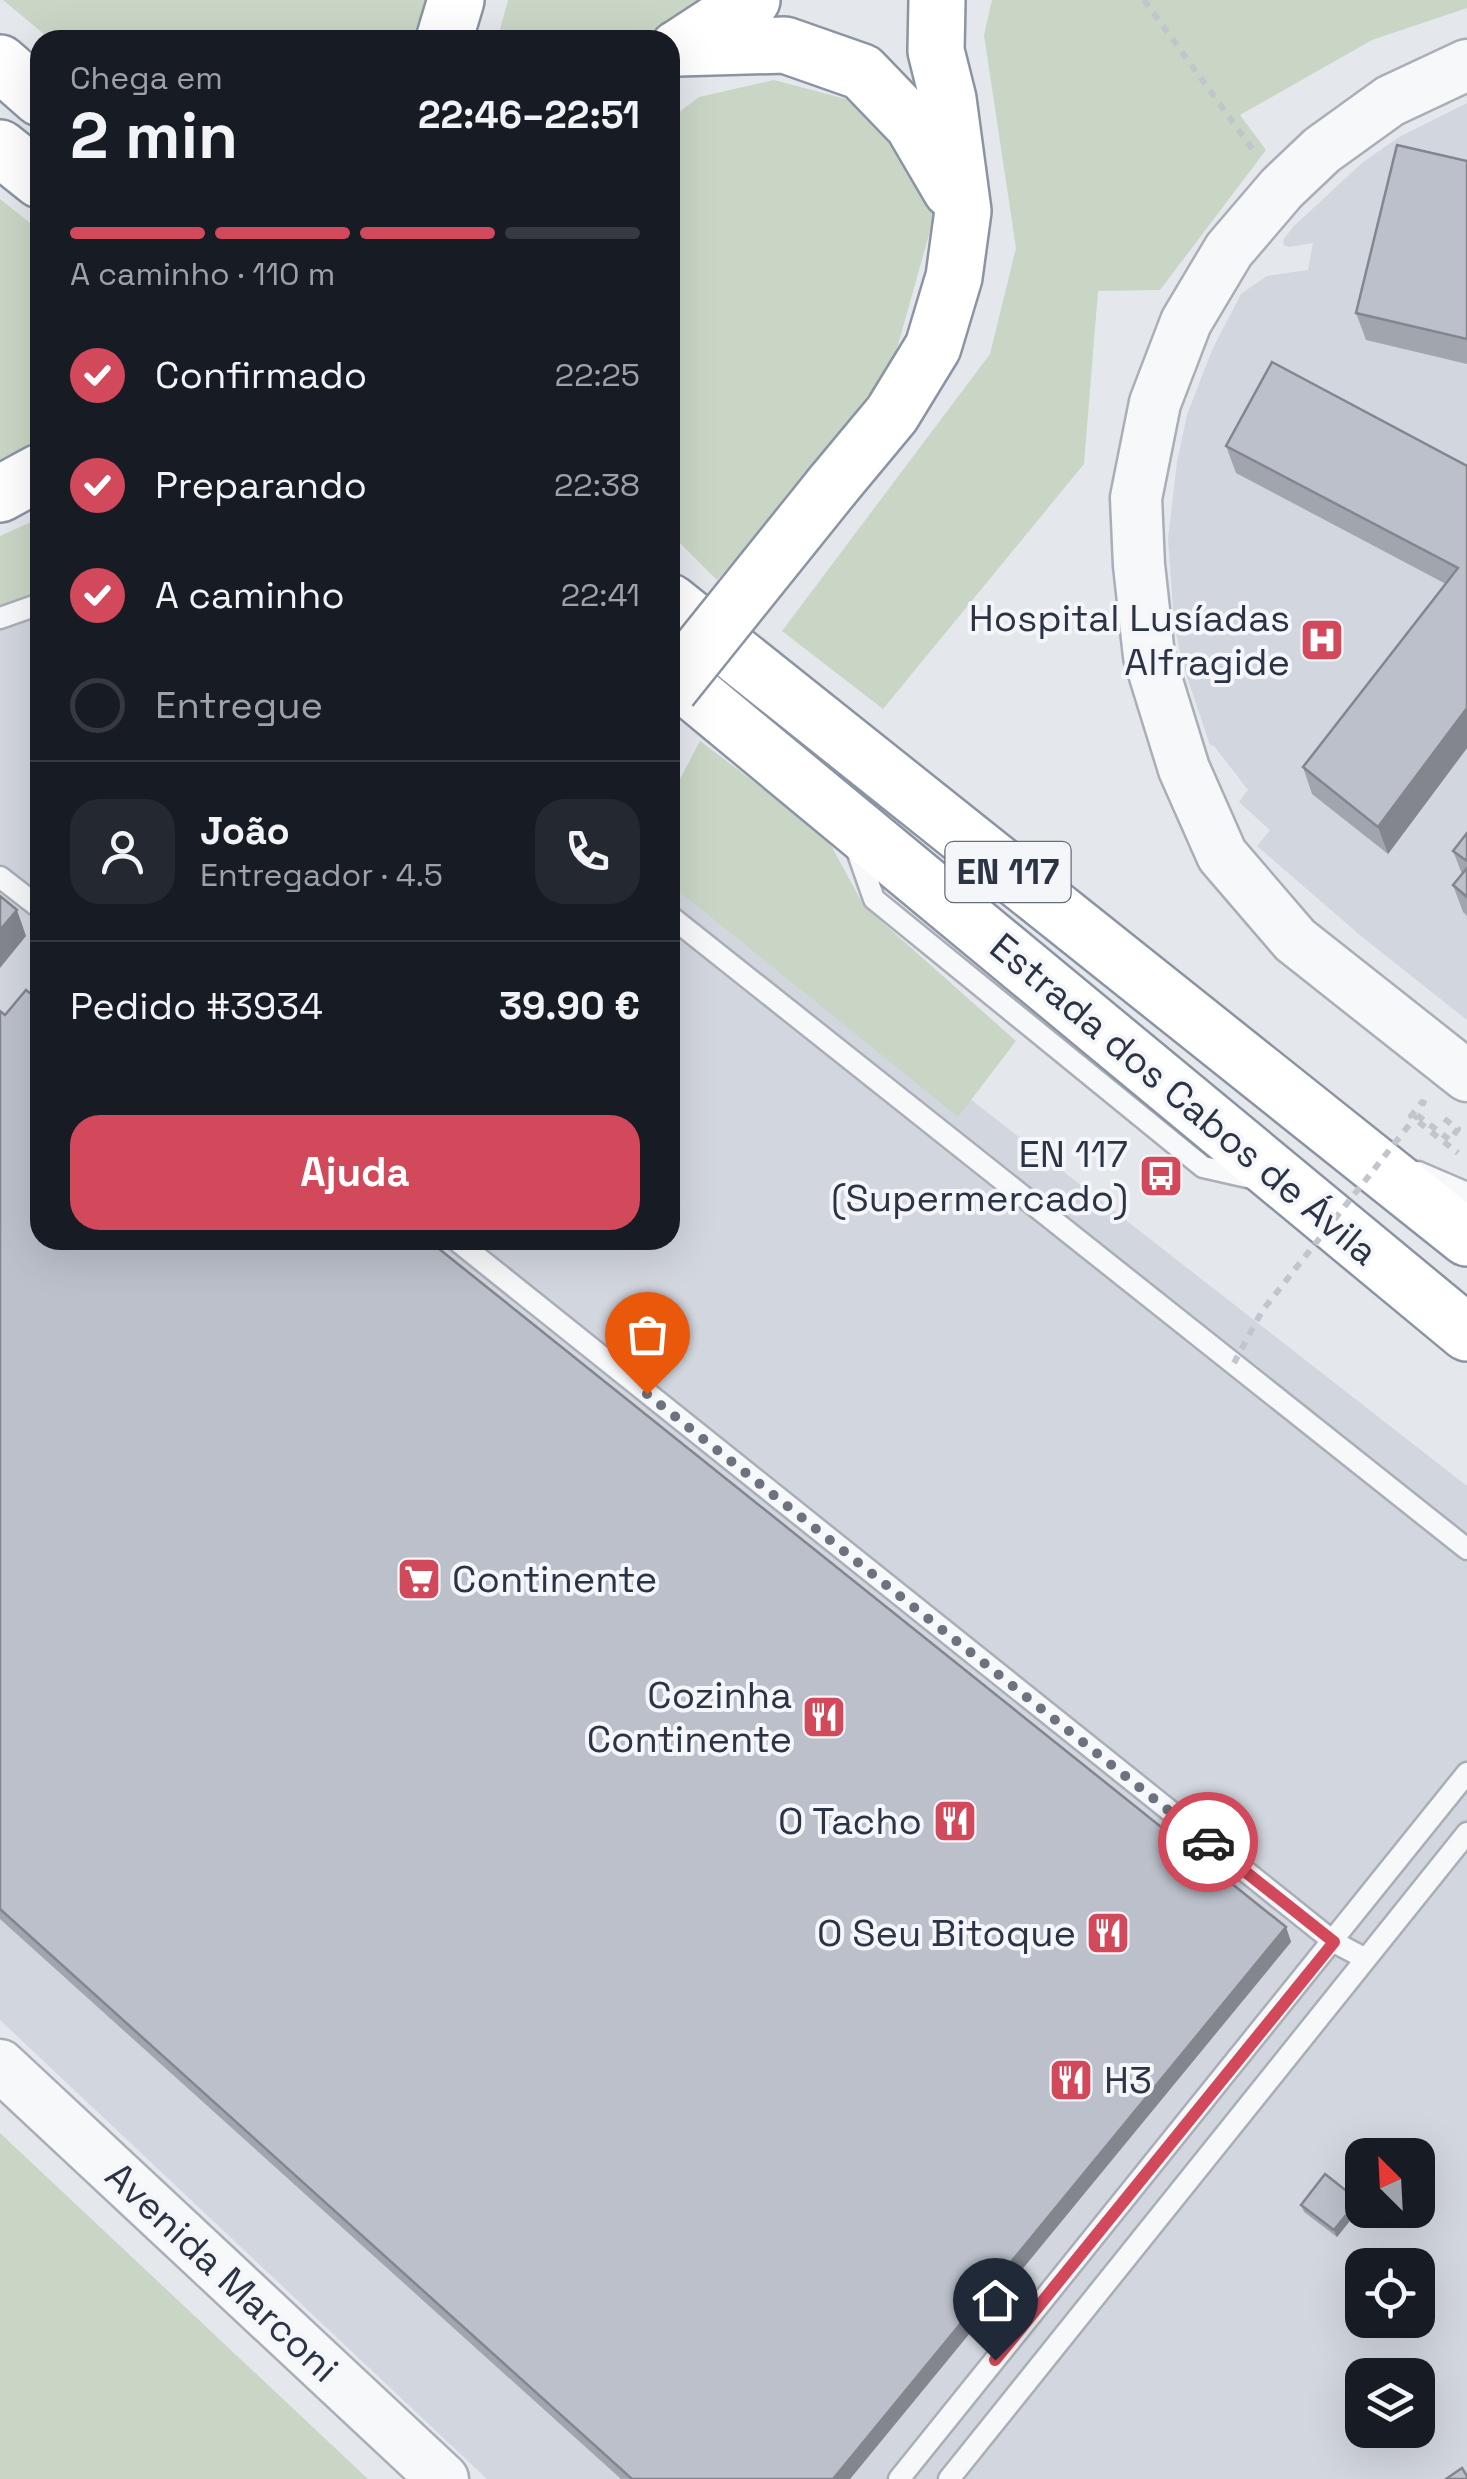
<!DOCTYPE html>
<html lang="pt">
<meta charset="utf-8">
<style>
body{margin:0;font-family:"Space Grotesk",sans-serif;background:#242831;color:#f1f3f6;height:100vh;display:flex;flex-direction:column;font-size:38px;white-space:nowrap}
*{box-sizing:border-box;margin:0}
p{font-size:32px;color:#9ea1a6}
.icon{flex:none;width:55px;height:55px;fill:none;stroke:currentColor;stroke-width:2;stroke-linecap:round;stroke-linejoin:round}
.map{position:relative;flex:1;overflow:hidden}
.sheet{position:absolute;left:30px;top:30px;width:650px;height:1220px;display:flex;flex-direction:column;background:#171b24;border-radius:30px;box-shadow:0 10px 40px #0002}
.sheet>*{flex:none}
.needle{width:65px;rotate:336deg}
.controls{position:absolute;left:1345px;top:2138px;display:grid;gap:20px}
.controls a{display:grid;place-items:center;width:90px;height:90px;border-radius:20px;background:#171b24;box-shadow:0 10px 40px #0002;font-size:50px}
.pin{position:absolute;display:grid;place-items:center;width:85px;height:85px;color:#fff;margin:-102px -42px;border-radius:50% 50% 50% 0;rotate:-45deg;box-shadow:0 0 10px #0007}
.pin .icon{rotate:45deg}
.courier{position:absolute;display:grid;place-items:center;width:100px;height:100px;margin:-50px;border:8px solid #d1495b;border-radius:50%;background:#fff;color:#222;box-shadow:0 2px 12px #0007}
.headline em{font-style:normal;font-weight:600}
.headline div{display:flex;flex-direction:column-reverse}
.headline{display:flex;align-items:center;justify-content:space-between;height:170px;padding:0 40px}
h1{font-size:65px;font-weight:600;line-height:75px}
.bar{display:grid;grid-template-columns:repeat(4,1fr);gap:15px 10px;align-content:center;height:120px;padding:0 40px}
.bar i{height:12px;border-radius:8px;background:#363941}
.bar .current{background:#d1495b}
.bar p{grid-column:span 4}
.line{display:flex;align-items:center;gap:25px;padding:0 40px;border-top:2px solid #363941}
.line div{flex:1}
.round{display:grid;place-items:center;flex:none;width:105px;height:105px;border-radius:30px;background:#242831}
ol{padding:0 40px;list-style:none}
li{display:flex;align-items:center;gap:30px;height:110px}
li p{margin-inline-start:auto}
li .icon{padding:10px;border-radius:50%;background:#d1495b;color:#fff;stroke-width:4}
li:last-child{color:#9ea1a6}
li i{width:55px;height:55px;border:5px solid #363941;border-radius:50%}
.primary-button{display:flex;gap:20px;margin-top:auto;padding:20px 40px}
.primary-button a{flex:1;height:115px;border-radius:30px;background:#d1495b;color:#fff;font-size:40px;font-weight:600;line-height:115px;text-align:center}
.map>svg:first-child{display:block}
.built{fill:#d2d6de;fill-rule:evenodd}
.green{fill:#c9d6c5}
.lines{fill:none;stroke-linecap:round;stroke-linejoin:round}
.service-casing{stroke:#a9aeb7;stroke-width:25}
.tertiary-casing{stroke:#a9aeb7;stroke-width:55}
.trunk-casing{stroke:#8b94a3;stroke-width:60}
.path{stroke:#c2c5cb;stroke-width:6;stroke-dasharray:8 8;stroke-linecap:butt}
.service{stroke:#f7f8fa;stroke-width:20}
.tertiary{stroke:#f7f8fa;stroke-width:50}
.trunk{stroke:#fff;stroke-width:55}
.trunk-bridge-casing{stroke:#8b94a3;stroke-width:60;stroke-linecap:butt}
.path-bridge{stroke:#c2c5cb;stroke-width:6;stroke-dasharray:8 8;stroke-linecap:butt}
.trunk-bridge{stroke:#fff;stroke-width:55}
.wall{fill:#a1a5ae}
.shaded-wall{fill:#83868d}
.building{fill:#bbc0ca;stroke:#83868d;stroke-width:2.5}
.done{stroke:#6c737f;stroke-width:10;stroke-dasharray:0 18}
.route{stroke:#d1495b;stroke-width:12}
.labels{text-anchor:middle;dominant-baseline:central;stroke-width:8;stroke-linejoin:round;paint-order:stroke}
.shield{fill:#f4f6f9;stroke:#676e7b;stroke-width:2.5}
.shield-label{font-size:35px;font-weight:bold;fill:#2b3445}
.poi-label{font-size:38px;fill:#2b3445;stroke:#f4f6f9;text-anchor:end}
.street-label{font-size:38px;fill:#2b3445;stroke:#f4f6f9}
</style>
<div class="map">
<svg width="1467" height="2479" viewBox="0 0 1467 2479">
<rect width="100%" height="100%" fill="#e4e7ec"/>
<path class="built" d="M1467 103V1020L1361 936 1257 846 1270 830 1239 802 1248 790 1214 746 1210 745 1181 659 1174 621 1168 539 1177 462 1187 415 1212 350 1241 294 1267 276 1308 270 1313 243 1289 247 1284 245 1283 240 1294 226 1362 163 1399 137Z
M40 574V1240H670V865L1467 1486V2479H487L0 2020V585ZM1362 2155H1418V2210H1362ZM1362 2265H1418V2320H1362ZM1362 2375H1418V2430H1362Z"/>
<path class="green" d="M3 0H434L419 40H51Z
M508 0H709L659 40H497Z
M992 0H1467V8L1372 40 1240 115 1266 150 1160 290 1098 291 1084 464 883 709 782 631 990 354 1016 248 984 35Z
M774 80 846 99 907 152 935 213 893 363 774 516 717 580 670 533V119L699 97Z
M0 199 40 231V443L0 465Z
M40 518V593L0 604V536Z
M700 741 826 836 864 906 1016 1041 958 1117 670 884V798Z
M0 2133 368 2479H0Z"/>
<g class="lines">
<defs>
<path id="service" d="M0 618 40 604
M855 845 874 899 1203 1167 1256 1179
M0 877 40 908
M670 916 1467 1549
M1418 1172 1467 1193
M456 1240 1334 1942 1366 1959
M899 2479 1467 1773
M949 2479 1467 1833"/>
<path id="tertiary" d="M1467 65 1390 101 1322 150 1282 188 1229 250 1186 322 1155 403 1136 498 1139 565 1149 656 1184 769 1222 855 1295 940 1467 1076
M0 2065 443 2479"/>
<path id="trunk" d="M444 40 456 0
M680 47 752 0
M678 48 785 45 862 72 913 125 951 190
M0 63 40 98
M0 148 40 180
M833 485 892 414 933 347 954 277 963 211 948 99 936 51 937 0
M0 494 40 472
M670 602 1467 1238
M670 673 1467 1333"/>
</defs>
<use href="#service" class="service-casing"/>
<use href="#tertiary" class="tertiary-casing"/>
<use href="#trunk" class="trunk-casing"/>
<path class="path" d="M1144 0 1254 151
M1426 1104 1422 1102 1411 1116 1458 1153
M1417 1115 1450 1140 1458 1129 1443 1118"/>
<use href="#service" class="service"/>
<use href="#tertiary" class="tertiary"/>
<use href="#trunk" class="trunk"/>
<defs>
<path id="trunk-bridge" d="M670 688 833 485"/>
</defs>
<use href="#trunk-bridge" class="trunk-bridge-casing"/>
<path class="path-bridge" d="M1234 1363 1262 1311 1417 1115"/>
<use href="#trunk-bridge" class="trunk-bridge"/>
</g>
<path class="wall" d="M1467 161V364L1366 340 1356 313Z
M1226 446 1467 466V748L1388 854 1312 794 1303 767 1446 584 1236 473Z
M1467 833V916L1463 912 1453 885 1462 874 1453 851Z
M0 1011 40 1240 1286 1927 1291 1942 850 2479H621L0 1919Z
M1358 2200 1361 2207 1337 2237 1304 2212 1301 2205Z"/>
<path class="shaded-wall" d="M1467 708V748L1388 854 1378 827Z
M17 910 26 936 0 968V930Z
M1286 1927 1291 1942 850 2479H833Z
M1358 2200 1361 2207 1337 2237 1334 2230Z"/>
<path class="building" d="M1397 145 1467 161V339L1356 313Z
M1272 362 1467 466V708L1378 827 1303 767 1458 568 1226 446Z
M1467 833V861L1453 851Z
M1467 868V897L1453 885Z
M0 896 17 910 0 930Z
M26 990 40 1001V1240H428L1286 1927 833 2479H632L0 1909V1011L5 1015Z
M1325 2174 1358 2200 1334 2230 1301 2205Z
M1462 2468 1467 2476V2479H1446Z"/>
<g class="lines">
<path class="done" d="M647 1394 1208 1842"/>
<path class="route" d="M995 2360 1334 1942 1208 1842"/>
</g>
<defs>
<symbol id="hospital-square" viewBox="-11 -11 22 22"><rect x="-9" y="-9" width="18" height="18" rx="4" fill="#d1495b" stroke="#f4f6f9"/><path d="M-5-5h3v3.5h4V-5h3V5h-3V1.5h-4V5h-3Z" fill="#fff"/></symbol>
<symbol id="bus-square" viewBox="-11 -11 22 22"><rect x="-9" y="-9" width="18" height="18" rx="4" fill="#d1495b" stroke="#f4f6f9"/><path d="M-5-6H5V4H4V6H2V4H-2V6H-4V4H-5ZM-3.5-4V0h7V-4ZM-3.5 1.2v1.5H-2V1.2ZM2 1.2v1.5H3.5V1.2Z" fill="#fff"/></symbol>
<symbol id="supermarket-square" viewBox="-11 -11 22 22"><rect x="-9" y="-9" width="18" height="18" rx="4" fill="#d1495b" stroke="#f4f6f9"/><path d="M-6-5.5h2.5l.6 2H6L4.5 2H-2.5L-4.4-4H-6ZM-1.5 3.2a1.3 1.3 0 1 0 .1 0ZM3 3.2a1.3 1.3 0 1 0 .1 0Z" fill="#fff"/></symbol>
<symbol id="restaurant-square" viewBox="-11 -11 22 22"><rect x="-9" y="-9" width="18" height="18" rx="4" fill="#d1495b" stroke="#f4f6f9"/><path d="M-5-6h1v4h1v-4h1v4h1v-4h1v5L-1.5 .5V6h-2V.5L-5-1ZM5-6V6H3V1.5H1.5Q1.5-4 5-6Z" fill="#fff"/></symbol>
</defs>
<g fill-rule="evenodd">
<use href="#hospital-square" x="1297" y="615" width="50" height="50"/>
<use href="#bus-square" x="1136" y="1151" width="50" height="50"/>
<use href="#supermarket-square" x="394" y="1554" width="50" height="50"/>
<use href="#restaurant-square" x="799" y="1692" width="50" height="50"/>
<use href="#restaurant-square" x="930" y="1796" width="50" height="50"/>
<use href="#restaurant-square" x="1083" y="1908" width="50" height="50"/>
<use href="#restaurant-square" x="1046" y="2055" width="50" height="50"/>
</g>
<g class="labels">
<rect class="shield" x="945.5" y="842" width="125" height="60" rx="8"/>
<g class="shield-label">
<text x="1008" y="872">EN 117</text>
</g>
<g class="poi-label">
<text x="1290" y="618">Hospital Lusíadas<tspan x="1290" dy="44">Alfragide</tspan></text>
<text x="1128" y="1154">EN 117<tspan x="1128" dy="44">(Supermercado)</tspan></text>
<text x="452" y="1579" text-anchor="start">Continente</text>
<text x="792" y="1695">Cozinha<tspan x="792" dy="44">Continente</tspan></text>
<text x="922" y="1821">O Tacho</text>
<text x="1076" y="1933">O Seu Bitoque</text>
<text x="1104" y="2080" text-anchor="start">H3</text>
</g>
<g class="street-label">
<text transform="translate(1184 1099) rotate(40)">Estrada dos Cabos de Ávila</text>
<text transform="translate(222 2272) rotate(43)">Avenida Marconi</text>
</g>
</g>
</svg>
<div class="controls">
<a><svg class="needle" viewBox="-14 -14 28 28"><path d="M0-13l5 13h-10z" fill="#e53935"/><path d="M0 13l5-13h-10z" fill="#9ea1a6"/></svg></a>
<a><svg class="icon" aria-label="locate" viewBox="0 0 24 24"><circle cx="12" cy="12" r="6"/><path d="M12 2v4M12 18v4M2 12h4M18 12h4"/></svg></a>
<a><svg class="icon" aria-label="layers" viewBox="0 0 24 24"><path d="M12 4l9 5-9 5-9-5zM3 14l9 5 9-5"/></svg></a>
</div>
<div class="pin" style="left:647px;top:1394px;background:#ea580c"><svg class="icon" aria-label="bag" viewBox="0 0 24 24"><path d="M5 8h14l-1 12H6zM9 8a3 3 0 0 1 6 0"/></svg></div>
<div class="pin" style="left:995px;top:2360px;background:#1f2937"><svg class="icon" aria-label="home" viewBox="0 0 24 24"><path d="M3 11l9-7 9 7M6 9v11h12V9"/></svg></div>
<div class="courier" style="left:1208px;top:1842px"><svg class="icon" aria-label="car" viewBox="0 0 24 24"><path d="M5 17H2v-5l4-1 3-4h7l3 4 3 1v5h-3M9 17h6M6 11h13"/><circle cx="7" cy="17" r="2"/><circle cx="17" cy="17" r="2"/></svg></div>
<section class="sheet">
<div class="headline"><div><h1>2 min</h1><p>Chega em</p></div><em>22:46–22:51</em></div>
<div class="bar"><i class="current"></i><i class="current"></i><i class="current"></i><i></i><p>A caminho · 110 m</p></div>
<ol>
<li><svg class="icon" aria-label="check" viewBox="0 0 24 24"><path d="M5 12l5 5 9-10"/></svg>Confirmado<p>22:25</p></li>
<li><svg class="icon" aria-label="check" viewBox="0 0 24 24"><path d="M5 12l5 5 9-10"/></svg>Preparando<p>22:38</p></li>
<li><svg class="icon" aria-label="check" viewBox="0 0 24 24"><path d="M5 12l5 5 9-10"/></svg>A caminho<p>22:41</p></li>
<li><i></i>Entregue</li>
</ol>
<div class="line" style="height:180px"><a class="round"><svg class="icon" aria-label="person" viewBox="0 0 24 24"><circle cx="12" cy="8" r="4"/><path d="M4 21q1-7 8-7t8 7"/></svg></a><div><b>João</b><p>Entregador · 4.5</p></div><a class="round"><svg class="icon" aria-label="phone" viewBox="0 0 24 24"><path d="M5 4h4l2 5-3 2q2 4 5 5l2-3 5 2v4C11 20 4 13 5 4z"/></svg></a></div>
<div class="line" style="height:130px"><div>Pedido #3934</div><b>39.90 €</b></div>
<div class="primary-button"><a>Ajuda</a></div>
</section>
</div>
